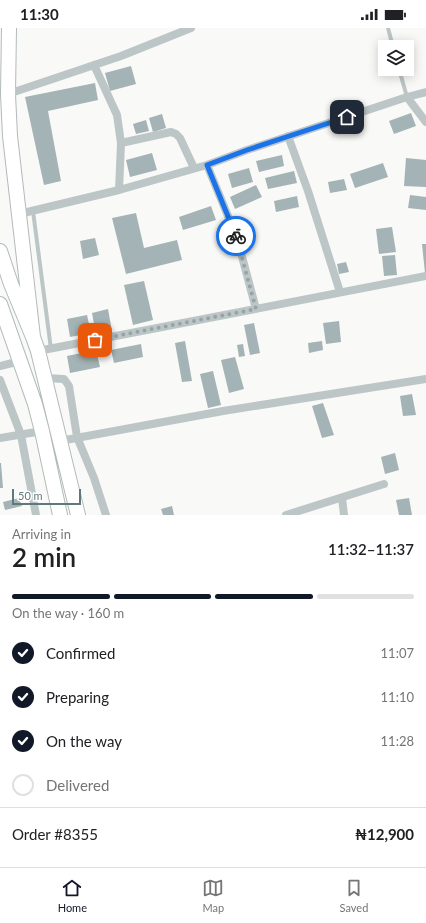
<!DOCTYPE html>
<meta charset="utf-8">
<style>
body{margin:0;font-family:Lato,sans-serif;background:#f6f6f6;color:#202124;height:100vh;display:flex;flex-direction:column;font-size:15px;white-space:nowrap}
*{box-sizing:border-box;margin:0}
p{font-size:13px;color:#757577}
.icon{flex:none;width:22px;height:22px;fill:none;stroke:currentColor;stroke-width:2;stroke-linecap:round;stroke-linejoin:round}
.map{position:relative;height:487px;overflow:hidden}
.sheet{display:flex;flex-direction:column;background:#fff;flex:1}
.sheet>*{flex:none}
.buttons{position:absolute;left:378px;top:12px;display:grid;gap:8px}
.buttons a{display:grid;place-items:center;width:36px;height:36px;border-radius:0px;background:#fff;box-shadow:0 2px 10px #0003;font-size:20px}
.scale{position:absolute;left:12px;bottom:10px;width:69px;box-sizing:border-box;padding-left:4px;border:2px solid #5f787c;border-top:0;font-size:11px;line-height:14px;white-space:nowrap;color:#5f787c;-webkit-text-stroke:3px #fff;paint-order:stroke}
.pin{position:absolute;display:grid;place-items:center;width:34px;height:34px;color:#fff;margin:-17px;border-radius:8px;box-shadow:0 2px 6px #0006}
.courier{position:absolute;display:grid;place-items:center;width:40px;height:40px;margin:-20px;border:3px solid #1a73e8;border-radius:50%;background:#fff;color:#222;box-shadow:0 1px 5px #0007}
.head em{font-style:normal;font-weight:600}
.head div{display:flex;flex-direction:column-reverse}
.head{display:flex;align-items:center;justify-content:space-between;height:68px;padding:0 12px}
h1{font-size:26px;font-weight:600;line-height:30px}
.bar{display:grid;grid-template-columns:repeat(4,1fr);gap:6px 4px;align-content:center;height:48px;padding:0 12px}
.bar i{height:5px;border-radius:3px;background:#e0e0e0}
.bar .on{background:#111827}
.bar p{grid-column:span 4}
.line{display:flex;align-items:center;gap:10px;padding:0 12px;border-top:1px solid #e0e0e0}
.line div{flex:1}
ol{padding:0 12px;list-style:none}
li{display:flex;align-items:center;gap:12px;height:44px}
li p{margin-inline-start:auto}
li .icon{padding:4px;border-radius:50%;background:#111827;color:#fff;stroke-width:4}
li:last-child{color:#757577}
li i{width:22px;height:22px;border:2px solid #e0e0e0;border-radius:50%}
.status{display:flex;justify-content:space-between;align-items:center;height:28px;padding:0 20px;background:#fff;direction:ltr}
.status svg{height:11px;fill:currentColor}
.tabs{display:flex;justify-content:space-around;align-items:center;height:56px;border-top:1px solid #e0e0e0;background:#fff;font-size:11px;color:#757577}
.tabs a{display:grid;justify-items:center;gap:2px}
.tabs .on{color:#111827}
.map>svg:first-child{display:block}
.building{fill:#a4b3b5}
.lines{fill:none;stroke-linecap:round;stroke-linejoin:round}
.trunk-casing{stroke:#b3babc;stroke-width:16}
.service{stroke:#bdc6c7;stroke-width:4}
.minor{stroke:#bdc6c7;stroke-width:8}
.trunk{stroke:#fff;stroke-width:14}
.done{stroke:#95a5a7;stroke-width:4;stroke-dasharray:0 7.2}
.route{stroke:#1a73e8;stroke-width:5}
</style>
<div class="status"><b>11:30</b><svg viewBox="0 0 49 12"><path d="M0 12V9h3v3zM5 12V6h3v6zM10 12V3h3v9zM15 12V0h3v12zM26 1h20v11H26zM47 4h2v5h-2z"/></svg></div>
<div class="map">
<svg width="426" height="487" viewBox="0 0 426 487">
<rect width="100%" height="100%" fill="#f9f9f7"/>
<path class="building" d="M131 38 136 56 110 63 105 45Z
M95 55 98 72 48 83 61 153 44 157 25 69Z
M411 85 416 98 394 106 389 93Z
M162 86 166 100 153 104 149 90Z
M146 92 149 103 136 106 133 96Z
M152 125 157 142 130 149 126 132Z
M282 127 284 138 259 144 256 133Z
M406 130 426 132V159L404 158Z
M383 135 388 149 355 160 350 146Z
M249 140 253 154 232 160 228 146Z
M294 143 297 155 268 161 265 150Z
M344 151 347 162 330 165 328 154Z
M256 157 262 169 235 181 230 169Z
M410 167 426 169V182L408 180Z
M297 168 299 179 276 184 274 173Z
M211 178 216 192 183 202 179 189Z
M136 185 144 220 177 212 182 232 126 246 112 190Z
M392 199 396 224 379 226 376 201Z
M95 210 99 227 83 231 80 213Z
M422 216H426V245H425Z
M395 227 397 247 384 248 382 228Z
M346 234 349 244 339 246 337 236Z
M144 253 153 292 133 297 124 257Z
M108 281 112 303 96 307 92 285Z
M87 287 91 305 70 309 67 291Z
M339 293 341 314 326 316 323 295Z
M254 295 260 325 250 327 244 297Z
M185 313 192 353 182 354 175 315Z
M322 313 323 322 309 325 308 315Z
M141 316 143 329 114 335 111 322Z
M243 316 245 328 239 329 237 317Z
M96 322 100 339 70 345 67 328Z
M235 329 244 361 229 365 221 332Z
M213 343 221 377 208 380 200 346Z
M412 366 416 387 403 388 400 368Z
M323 375 334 407 322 410 312 378Z
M395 425 399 442 385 446 381 429Z
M0 435H1L3 460H0Z
M19 470 22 478 5 482 3 474Z
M409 470 412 487H399L396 472Z
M172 478 174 487H163L161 481Z"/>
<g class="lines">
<defs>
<path id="trunk" d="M9 0 8 66 10 108 33 309
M0 223 11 256 33 309 38 323 78 487
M0 276 35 376 42 403 60 487"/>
</defs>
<use href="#trunk" class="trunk-casing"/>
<path class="service" d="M388 0 393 19
M399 41 407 69
M33 183 51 321"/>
<path class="minor" d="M94 37 117 87 121 115 119 162
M8 66 121 28 191 0
M407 69 426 94
M288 108 308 163 340 264
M121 115 171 104 176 106 180 110 194 140
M207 137 237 210 256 281
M19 186 119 162 207 137 247 122 407 69 426 64
M38 323 426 248
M0 338 20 333
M45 350 64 351 69 358 77 409 94 450 106 487
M0 352 21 407 36 487
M0 410 42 403
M60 413 223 383 426 351
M342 470 344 487
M286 487 384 456"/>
<use href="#trunk" class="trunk"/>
</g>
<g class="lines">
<path class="done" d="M95 312 256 281 236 208"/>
<path class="route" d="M236 208 207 137 247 122 347 89"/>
</g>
</svg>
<div class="buttons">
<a><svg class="icon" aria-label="layers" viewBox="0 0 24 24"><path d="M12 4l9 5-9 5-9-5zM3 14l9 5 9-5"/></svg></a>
</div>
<div class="scale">50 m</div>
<div class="pin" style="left:95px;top:312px;background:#ea580c"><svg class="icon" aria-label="bag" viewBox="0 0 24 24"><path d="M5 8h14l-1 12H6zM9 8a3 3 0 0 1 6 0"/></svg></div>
<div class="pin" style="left:347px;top:89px;background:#1f2937"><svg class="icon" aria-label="home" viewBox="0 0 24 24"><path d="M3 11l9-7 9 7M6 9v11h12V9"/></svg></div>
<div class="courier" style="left:236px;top:208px"><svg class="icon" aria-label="bike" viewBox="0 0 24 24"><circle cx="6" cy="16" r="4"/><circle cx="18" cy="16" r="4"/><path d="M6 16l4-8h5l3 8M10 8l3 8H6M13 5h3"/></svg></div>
</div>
<section class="sheet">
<div class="head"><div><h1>2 min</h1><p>Arriving in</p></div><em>11:32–11:37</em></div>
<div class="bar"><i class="on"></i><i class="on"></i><i class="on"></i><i></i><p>On the way · 160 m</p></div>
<ol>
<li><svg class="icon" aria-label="check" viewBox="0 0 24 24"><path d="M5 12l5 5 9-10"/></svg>Confirmed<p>11:07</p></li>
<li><svg class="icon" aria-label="check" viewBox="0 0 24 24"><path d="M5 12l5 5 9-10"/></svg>Preparing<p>11:10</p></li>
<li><svg class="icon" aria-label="check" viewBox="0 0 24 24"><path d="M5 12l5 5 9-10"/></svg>On the way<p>11:28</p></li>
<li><i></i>Delivered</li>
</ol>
<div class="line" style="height:52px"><div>Order #8355</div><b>₦12,900</b></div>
</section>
<nav class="tabs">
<a class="on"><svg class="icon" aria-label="home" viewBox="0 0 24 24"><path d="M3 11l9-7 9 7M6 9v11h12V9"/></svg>Home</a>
<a><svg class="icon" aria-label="map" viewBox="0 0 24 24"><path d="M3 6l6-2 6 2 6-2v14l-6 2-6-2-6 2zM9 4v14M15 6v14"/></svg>Map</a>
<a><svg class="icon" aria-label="saved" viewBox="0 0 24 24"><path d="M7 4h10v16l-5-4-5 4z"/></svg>Saved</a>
</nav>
